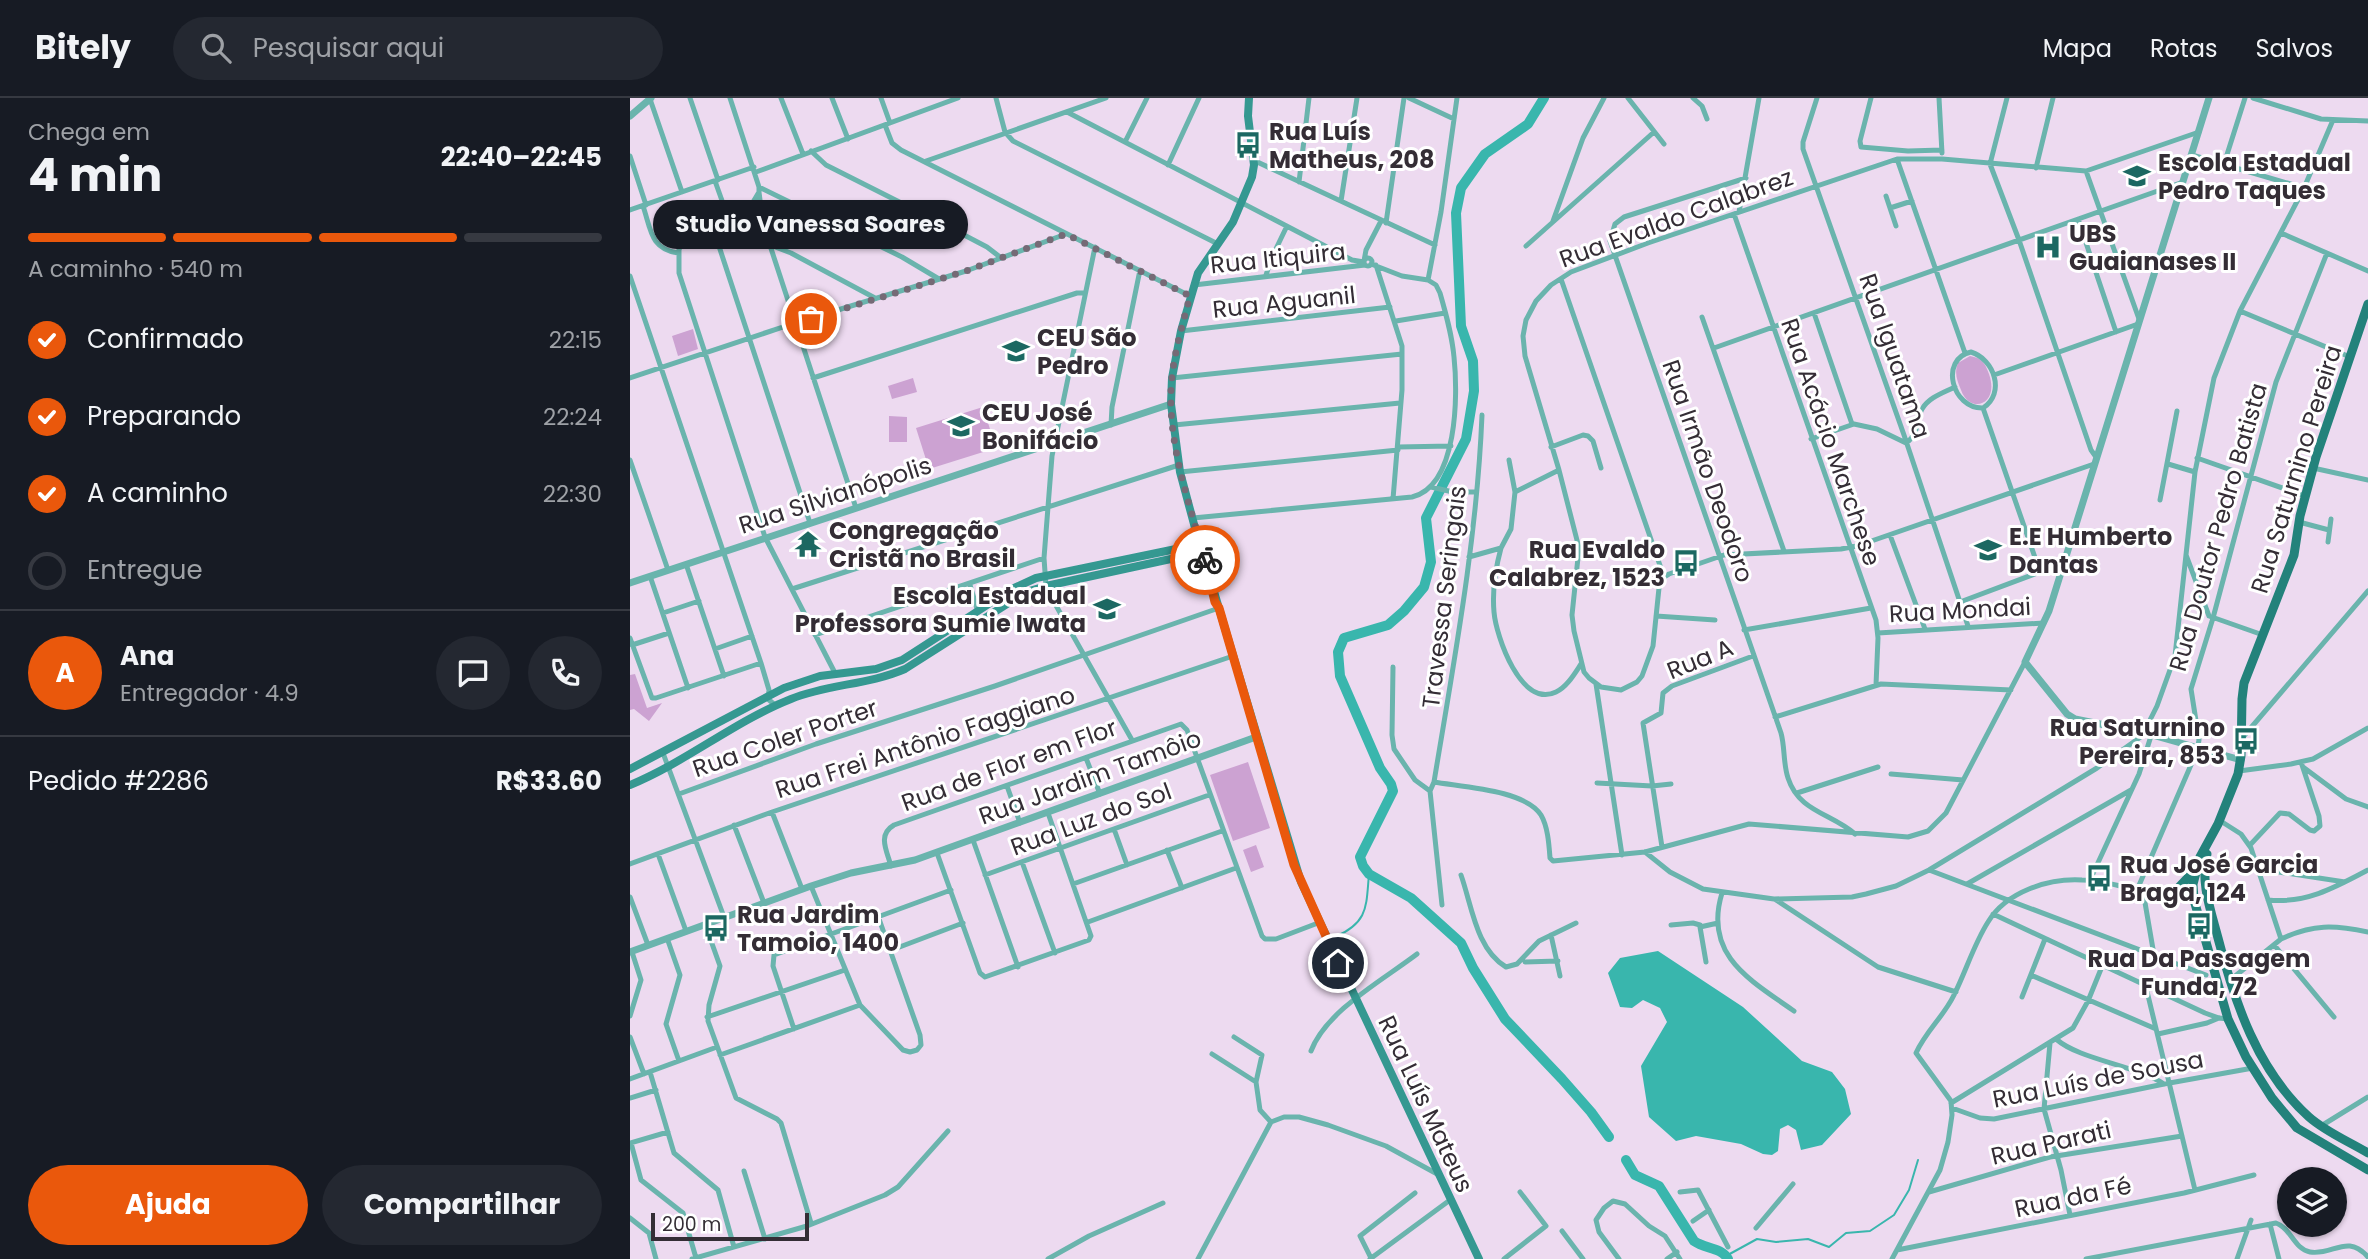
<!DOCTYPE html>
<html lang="pt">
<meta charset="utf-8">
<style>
body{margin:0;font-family:Poppins,sans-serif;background:#242831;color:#f1f3f6;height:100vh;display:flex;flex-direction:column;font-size:26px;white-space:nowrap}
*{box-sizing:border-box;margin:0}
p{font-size:23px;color:#9ea1a6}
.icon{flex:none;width:38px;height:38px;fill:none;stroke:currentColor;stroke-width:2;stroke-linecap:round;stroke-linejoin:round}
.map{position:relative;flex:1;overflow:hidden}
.side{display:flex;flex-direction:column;background:#171b24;width:630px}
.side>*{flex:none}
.tools{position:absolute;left:1647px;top:1069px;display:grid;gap:14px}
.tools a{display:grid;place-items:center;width:70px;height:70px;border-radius:50%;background:#171b24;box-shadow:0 2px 5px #0004;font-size:35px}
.scale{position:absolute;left:21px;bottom:18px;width:158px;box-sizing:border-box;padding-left:7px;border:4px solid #342d35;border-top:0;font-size:19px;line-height:24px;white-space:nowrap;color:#342d35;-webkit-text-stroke:5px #fff;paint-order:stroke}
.pin{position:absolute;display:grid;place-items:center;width:60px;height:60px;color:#fff;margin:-30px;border:4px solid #fff;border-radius:50%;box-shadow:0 2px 7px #0007}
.courier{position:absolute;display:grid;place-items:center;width:70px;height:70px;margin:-35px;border:5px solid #ea580c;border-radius:50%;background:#fff;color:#222;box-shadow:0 2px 9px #0007}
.bubble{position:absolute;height:49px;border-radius:24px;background:#171b24;box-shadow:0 2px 5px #0004;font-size:23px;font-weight:700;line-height:49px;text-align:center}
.summary em{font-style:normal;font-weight:700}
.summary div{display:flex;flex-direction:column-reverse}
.summary{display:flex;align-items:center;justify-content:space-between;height:119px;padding:0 28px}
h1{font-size:46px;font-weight:700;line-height:52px}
.bar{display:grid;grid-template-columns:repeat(4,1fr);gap:10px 7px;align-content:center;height:84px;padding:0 28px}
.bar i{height:9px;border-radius:5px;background:#363941}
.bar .selected{background:#ea580c}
.bar p{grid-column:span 4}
.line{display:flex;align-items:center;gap:18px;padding:0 28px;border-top:2px solid #363941}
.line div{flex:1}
.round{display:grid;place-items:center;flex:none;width:74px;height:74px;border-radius:37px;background:#242831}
ol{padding:0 28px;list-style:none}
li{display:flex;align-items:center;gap:21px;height:77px}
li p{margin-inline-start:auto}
li .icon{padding:7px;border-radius:50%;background:#ea580c;color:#fff;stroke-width:4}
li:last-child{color:#9ea1a6}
li i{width:38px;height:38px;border:4px solid #363941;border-radius:50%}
.primary-button{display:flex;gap:14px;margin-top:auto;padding:14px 28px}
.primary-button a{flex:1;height:80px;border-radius:42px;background:#ea580c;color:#fff;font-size:28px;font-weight:700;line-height:80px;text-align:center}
.primary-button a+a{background:#242831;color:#f1f3f6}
header{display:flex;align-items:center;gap:42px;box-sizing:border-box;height:98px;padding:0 35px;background:#171b24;border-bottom:2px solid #363941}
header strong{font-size:33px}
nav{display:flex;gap:38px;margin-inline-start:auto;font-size:24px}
.search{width:490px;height:63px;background:#242831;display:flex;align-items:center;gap:18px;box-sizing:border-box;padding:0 24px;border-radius:38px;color:#9ea1a6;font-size:26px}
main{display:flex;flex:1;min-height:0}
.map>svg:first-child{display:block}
.green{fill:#cca2d2}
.water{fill:#39b6ad}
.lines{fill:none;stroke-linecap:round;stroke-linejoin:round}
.stream{stroke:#39b6ad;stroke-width:2}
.river{stroke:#39b6ad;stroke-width:10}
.minor{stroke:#6ab4ad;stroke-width:5}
.tertiary{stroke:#6ab4ad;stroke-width:7}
.secondary{stroke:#359891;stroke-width:8}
.primary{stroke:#23827b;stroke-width:9}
.done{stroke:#756a76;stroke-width:7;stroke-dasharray:0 12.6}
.route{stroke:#ea580c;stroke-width:9}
.labels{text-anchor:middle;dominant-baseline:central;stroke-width:6;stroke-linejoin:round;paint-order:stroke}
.poi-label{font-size:24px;font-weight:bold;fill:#342d35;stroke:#fff;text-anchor:start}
.street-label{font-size:24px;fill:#342d35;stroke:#fff}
</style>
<header>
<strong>Bitely</strong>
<div class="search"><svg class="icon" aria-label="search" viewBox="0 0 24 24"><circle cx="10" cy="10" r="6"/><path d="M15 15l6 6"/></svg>Pesquisar aqui</div>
<nav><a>Mapa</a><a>Rotas</a><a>Salvos</a></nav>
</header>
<main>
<section class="side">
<div class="summary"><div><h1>4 min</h1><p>Chega em</p></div><em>22:40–22:45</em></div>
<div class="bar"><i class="selected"></i><i class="selected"></i><i class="selected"></i><i></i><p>A caminho · 540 m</p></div>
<ol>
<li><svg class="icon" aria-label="check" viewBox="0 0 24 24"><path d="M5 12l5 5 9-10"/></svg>Confirmado<p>22:15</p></li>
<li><svg class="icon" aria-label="check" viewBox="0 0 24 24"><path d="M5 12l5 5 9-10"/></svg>Preparando<p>22:24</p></li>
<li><svg class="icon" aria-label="check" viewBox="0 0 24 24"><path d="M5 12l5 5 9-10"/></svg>A caminho<p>22:30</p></li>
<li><i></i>Entregue</li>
</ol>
<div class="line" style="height:126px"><b class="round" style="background:#ea580c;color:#fff">A</b><div><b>Ana</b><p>Entregador · 4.9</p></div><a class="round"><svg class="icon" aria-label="chat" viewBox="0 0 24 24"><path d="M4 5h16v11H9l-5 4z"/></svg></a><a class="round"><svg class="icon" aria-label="phone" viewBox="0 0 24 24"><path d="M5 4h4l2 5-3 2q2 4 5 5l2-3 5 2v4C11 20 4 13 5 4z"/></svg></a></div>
<div class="line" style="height:91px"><div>Pedido #2286</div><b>R$33.60</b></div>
<div class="primary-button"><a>Ajuda</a><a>Compartilhar</a></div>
</section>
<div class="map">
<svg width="1738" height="1161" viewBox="0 0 1738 1161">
<rect width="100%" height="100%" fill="#eddaf0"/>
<path class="green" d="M63 231 68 251 48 258 42 238Z
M1340 258C1352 260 1355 265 1359 276 1370 307 1340 317 1331 292 1327 282 1324 275 1328 265Z
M283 280 287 294 262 301 258 288Z
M353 309 366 350 299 371 286 330Z
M259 318 277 319V344H259Z
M5 576 17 610 32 605 19 623 4 611 0 612V577Z
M618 664 640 730 603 743 580 677Z
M626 747 634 769 621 774 613 752Z"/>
<path class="water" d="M1028 853 1113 909 1172 963 1202 974 1215 991 1221 1016 1192 1047 1171 1052 1166 1032 1158 1027 1150 1031 1148 1053 1142 1057 1133 1056 1111 1046 1066 1038 1046 1043 1019 1019 1011 968 1037 924 1030 910 1013 902 1002 910 990 909 978 875 990 860Z"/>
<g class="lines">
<path class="stream" d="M705 839C739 824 736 808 739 776
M1096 1158 1127 1141 1146 1144 1178 1141 1199 1149 1216 1135 1240 1133 1264 1117 1279 1092 1288 1062"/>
<path class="river" d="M914 0 898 26 855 56 831 90 826 115 831 228 843 263 844 293 836 341 796 420 801 464 794 489 774 513 758 527 714 540 708 554 710 578 750 670 761 686 763 693 730 759 733 768 739 776 781 800 831 845 843 870 875 921 932 981 961 1014 979 1039
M996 1062 1005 1077 1029 1088 1064 1143C1075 1151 1091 1149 1098 1161"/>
<path class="minor" d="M60 0 88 82
M100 0 129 89V94L113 121
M151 0 173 56
M202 0 218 41
M251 0 260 25
M366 0 375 34 383 43 588 146
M779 0 824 21
M998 0 1034 46
M1063 0 1072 8 1077 21
M1187 0 1173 44V51L1274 337 1338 528
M1241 0 1230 43 1231 49 1278 53 1312 52
M1309 0 1312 55
M1377 0 1360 66 1389 142 1461 352 1466 359
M1623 0 1691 21 1738 23
M20 1 52 94
M437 14 722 162 734 164
M255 27 262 45 271 52 560 198
M495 44 517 0
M181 53 196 67 315 127 357 149 370 159
M1562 57 1674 90
M0 58 16 107
M1267 61 1335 255
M623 62 805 147
M296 63 476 0
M1594 66 1615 0
M538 67 569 0
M1406 70 1423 0
M1456 73 1509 221
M126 74 328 0
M1116 80 994 119 985 126 980 143 1151 635C1155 649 1153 665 1158 680 1169 714 1201 715 1225 736
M85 83 100 125
M669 84 679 0
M129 89 272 159 309 181
M129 94 133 126 226 410
M1256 98 1266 128
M711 103 727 0
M13 108C21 131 20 151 48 155
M1260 110 1282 103
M0 112 124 69
M1109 114 1129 0
M1104 116 1246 522 1248 540 1246 587
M1448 121 1486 234
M923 123 953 40 974 0
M756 125 774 0
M133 126 117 120 57 139 49 151V175L135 439 205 575
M83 130 180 425
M1651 135 1738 173
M140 147 161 155 245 200
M896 148 1024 34
M465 149 422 358 414 460 416 488 424 504 502 642
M734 164a4 4 0 1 1 8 0a4 4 0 1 1-8 0Z
M734 163 736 152 751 123
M746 167 772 248V292L763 401
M636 177 642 159 656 130
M0 178 131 565 139 592 138 601 146 608
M931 181 1034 479
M798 182 811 114 827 0
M564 187 735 167
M1610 213 1720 259
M1184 215 1222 326
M1072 219 1154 453
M766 223 815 215
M551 233 760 209
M1084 250 1553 84
M1341 254C1364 261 1376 295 1353 310 1322 311 1309 261 1341 254Z
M1364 277 1508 226
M0 280 165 225 336 173 436 136
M183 280 447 195H455
M542 280 772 256
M1353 310 1410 474
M481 327 482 309 510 172
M544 327 770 305
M1181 341 1224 326 1247 331 1276 345C1290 335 1285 324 1292 311 1299 299 1313 295 1325 289
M768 349 821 348
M921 349 953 337 958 338 963 343 971 370
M1567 360 1675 398
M0 362 38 472
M879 362 885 394
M1464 366 1227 448 1211 451 1094 457 1039 476 1034 479 1029 490 1023 548 1012 578 1007 584 991 592 971 589 959 580 954 574 944 533 942 517 949 450 929 372 895 258 893 238 896 222 906 203 921 187 941 174 1018 145 1267 61H1312L1456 73 1569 34
M1538 366 1565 374
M1683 370 1738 382
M550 374 768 352
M801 389 823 394H846
M1530 402 1547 313
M563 420 782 399C828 388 828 296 824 259 822 237 816 216 810 195L806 187 798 182 772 178 741 166
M1669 424 1699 432
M1260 437 1295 531
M1698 444 1701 421
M871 450C865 472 862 491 864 514 866 538 891 611 926 594 937 589 945 575 951 566
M1556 457 1579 518 1633 537
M839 459 871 450 881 431 885 394 929 372
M56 466 94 578
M20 478 58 590
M340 487 348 514
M162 491 549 367
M1330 504 1410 474 1432 469
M33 515 69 503
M1026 518 1085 522
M1114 532 1241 510
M1248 535 1414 525
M185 537 414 460
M0 540 22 600H26L131 565
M2 547 39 535
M85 551 122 538
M763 569 762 637 764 651 785 682 800 693
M966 586 992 757
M1145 619 1251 586 1381 592
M1613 639 1738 493
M33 655 94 819
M456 660 470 696
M1673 669 1716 701 1738 709
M1609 673 1661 666 1683 661 1738 630
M1261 676 1333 682
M804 684C833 689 895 692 911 717 918 729 919 747 920 760L923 763 1015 754 1119 726 1278 739 1298 733 1316 715 1395 564
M967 685 1022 688 1041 686
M377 688 390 725
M800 693 804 684C824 563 847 441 852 317
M800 693 812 807
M1167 695 1248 669
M49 696 186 646 365 588 589 510
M142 714 172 791
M1589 722 1611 736 1621 750 1651 841
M104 727 134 805
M484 731 497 767
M343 742 388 869
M1620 747 1650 715 1659 716 1680 732 1684 733 1690 728 1689 718 1671 664
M1032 749 1013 625 1031 615 1033 595 1042 588 1123 558
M537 752 552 790
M1015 754 1040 774 1073 791 1144 801 1222 799 1236 796 1266 788 1299 772 1467 670 1512 638 1527 608 1545 558 1565 374 1584 280 1610 213 1674 90 1703 22
M307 755 350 875 355 879 459 842 461 838 418 715
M28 756 56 833
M392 764 425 855
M0 766 142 714 603 558
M261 768C257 753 247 737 264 727L551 626 557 632 632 838 635 841H646L688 825
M1629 771 1715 784
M1299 772 1576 877
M355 777 579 697
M831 777C842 808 846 851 876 869L887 866 909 843 946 825
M1460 782 1509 676 1521 638
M443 786 592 733
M1337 786 1501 692
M181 788 230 907 273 952 280 954 287 952 291 947 290 937 248 818
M1507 792 1567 653 1569 642 1561 591 1583 520 1646 284 1697 155
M1513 793 1524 857
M1092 795C1073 857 1120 882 1164 913
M0 799 18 847
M1146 802 1248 869 1326 894
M1638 802C1676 806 1706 789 1738 772
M1363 816 1575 915 1589 920 1598 921
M458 824 606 770
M75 826 90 868 79 907 78 923 106 1000 147 1021 151 1025 181 1125
M1041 827 1063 825 1070 827
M921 837 930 878
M37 840 50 877 36 926 49 963
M1645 848 1704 919
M259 853 333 825
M895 864 928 863
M1076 864 1070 829 1088 825
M1401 877 1526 931
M1599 883 1651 841C1683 826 1704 827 1738 834
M1515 885 1565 1092
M1392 899 1415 841
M0 918 11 882 2 854
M77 919 215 872
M164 931 143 868 144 857 321 792
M1528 936 1577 925 1589 920
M0 939 14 976
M604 939 632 957 626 984
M1426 941C1450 962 1505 967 1534 986
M1420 945 1414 1011 1431 1072 1440 1117
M681 953C696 913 753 882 787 856
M90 957 230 907
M20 974 44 1055 88 1092 104 1149
M0 981 87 949
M0 1000 26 992
M1321 1005 1443 930 1458 903 1473 866
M1322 1010 1350 1020 1364 1021 1534 986 1623 970
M641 1024 654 1019H669L698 1027 756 1048 809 1077
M1691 1028 1738 999
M0 1045 38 1034
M1 1045 11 1082 53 1115 66 1160
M114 1073 135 1141
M1050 1094 1068 1092 1098 1149
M1299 1094 1420 1059 1552 1038
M0 1120 19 1135 26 1161
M1063 1123 1079 1112
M1640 1126 1649 1161
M1126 1130 1163 1086
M932 1133 953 1161
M1267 1152 1554 1095 1624 1077
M741 1160 730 1138 785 1095
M62 1161 177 1128 255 1097 268 1089 318 1033
M418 1161 459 1138 533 1105
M568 1161 641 1024 630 1012 626 984 582 956
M740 1161 820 1102
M874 1161 916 1128 890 1094
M989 1161 969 1134 966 1122 974 1110 983 1103 995 1106 1019 1128 1035 1138 1050 1161
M1037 1161 1047 1154
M1262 1161 1310 1072 1318 1044 1322 1017 1321 1003 1286 955C1296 933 1314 918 1324 897 1336 873 1344 846 1358 824 1376 794 1418 780 1452 782 1471 782 1491 789 1510 792 1528 796 1545 790 1563 797
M1456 1161 1646 1125C1661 1130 1664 1151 1680 1154 1703 1158 1717 1135 1738 1159
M1607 1161 1621 1122"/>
<path class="tertiary" d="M1579 0 1419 513 1395 564 1437 616 1445 621 1515 635 1611 662
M0 18 21 0
M0 485 541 306
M0 854 181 788 221 775 285 762 626 639"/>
<path class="secondary" d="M576 467 671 784 849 1161
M576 471 550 374 541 306 542 280 551 233 568 175 603 124 622 79 624 67 618 18 619 0
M0 671 154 590 190 578 246 571 272 562 382 491 406 480 570 446
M0 687C56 664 105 623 161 601 198 586 238 587 275 571L396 494 416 488 573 454"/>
<path class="primary" d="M1738 206 1686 359 1670 418 1664 457 1614 585 1612 601 1611 658 1608 676 1588 726 1570 759 1563 786 1564 802 1598 921 1616 959 1642 1000 1667 1030 1738 1072
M1577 756C1570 784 1581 813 1588 840 1605 905 1627 972 1679 1019 1696 1034 1718 1043 1738 1055
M1549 789 1566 771"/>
</g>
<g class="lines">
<path class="done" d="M181 221 336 173 436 136 560 198C552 229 542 261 541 293 539 351 560 407 575 462"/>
<path class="route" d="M575 462 585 504 589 510 664 767 708 865"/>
</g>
<defs>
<symbol id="bus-bare" viewBox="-9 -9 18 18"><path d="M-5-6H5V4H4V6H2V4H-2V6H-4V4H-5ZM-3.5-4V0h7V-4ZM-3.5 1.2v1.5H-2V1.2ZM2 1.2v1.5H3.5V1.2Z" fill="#1c6862" stroke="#fff" stroke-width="2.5" paint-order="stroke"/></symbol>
<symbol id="school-bare" viewBox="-9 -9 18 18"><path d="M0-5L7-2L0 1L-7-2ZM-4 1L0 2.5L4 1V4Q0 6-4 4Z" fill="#1c6862" stroke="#fff" stroke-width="2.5" paint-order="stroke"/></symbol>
<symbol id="hospital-bare" viewBox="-9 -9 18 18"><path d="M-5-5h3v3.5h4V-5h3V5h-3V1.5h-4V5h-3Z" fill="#1c6862" stroke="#fff" stroke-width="2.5" paint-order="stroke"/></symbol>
<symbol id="temple-bare" viewBox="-9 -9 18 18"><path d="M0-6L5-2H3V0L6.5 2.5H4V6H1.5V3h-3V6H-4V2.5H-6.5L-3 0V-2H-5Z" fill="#1c6862" stroke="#fff" stroke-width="2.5" paint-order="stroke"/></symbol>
</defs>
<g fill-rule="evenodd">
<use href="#bus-bare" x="599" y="28" width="38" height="38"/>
<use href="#school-bare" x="1488" y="59" width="38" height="38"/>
<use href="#hospital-bare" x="1399" y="130" width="38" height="38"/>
<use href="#school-bare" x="367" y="234" width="38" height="38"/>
<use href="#school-bare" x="312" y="309" width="38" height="38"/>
<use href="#temple-bare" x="159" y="427" width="38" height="38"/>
<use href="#school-bare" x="1339" y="433" width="38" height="38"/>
<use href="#bus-bare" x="1037" y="446" width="38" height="38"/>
<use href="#school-bare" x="458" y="492" width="38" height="38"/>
<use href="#bus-bare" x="1597" y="624" width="38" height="38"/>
<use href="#bus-bare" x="1450" y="761" width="38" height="38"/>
<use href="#bus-bare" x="1550" y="809" width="38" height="38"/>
<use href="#bus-bare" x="67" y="811" width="38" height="38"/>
</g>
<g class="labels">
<g class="poi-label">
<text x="639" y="33">Rua Luís<tspan x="639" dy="28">Matheus, 208</tspan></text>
<text x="1528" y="64">Escola Estadual<tspan x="1528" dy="28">Pedro Taques</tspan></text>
<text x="1439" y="135">UBS<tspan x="1439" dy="28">Guaianases II</tspan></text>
<text x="407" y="239">CEU São<tspan x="407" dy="28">Pedro</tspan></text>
<text x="352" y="314">CEU José<tspan x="352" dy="28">Bonifácio</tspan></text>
<text x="199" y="432">Congregação<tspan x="199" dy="28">Cristã no Brasil</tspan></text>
<text x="1379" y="438">E.E Humberto<tspan x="1379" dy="28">Dantas</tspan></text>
<text x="1035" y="451" text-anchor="end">Rua Evaldo<tspan x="1035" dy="28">Calabrez, 1523</tspan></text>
<text x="456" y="497" text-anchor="end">Escola Estadual<tspan x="456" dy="28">Professora Sumie Iwata</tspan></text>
<text x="1595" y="629" text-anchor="end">Rua Saturnino<tspan x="1595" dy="28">Pereira, 853</tspan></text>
<text x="1490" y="766">Rua José Garcia<tspan x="1490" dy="28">Braga, 124</tspan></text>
<text x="107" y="816">Rua Jardim<tspan x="107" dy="28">Tamoio, 1400</tspan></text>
<text x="1569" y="860" text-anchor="middle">Rua Da Passagem<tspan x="1569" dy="28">Funda, 72</tspan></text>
</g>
<g class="street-label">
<text transform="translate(1046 120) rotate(-20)">Rua Evaldo Calabrez</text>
<text transform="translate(648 160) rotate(-6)">Rua Itiquira</text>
<text transform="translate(654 204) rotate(-6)">Rua Aguanil</text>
<text transform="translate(1265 258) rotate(71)">Rua Iguatama</text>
<text transform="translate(1201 344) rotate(71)">Rua Acácio Marchese</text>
<text transform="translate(1666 371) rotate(-73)">Rua Saturnino Pereira</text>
<text transform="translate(1078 373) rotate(71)">Rua Irmão Deodoro</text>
<text transform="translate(205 397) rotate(-18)">Rua Silvianópolis</text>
<text transform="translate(1588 429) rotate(-74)">Rua Doutor Pedro Batista</text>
<text transform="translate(814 499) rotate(-83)">Travessa Seringais</text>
<text transform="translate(1330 512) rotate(-3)">Rua Mondai</text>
<text transform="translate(1070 561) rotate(-22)">Rua A</text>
<text transform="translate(155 640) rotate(-19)">Rua Coler Porter</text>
<text transform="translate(295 644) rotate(-18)">Rua Frei Antônio Faggiano</text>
<text transform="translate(379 667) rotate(-20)">Rua de Flor em Flor</text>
<text transform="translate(460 679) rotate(-20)">Rua Jardim Tamôio</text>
<text transform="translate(461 721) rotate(-20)">Rua Luz do Sol</text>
<text transform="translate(1468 981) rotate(-11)">Rua Luís de Sousa</text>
<text transform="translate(796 1006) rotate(65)">Rua Luís Mateus</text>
<text transform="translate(1421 1045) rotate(-13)">Rua Parati</text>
<text transform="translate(1443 1099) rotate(-12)">Rua da Fé</text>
</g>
</g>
</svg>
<div class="tools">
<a><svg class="icon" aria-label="layers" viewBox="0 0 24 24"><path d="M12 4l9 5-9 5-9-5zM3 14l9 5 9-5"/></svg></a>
</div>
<div class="scale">200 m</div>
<div class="pin" style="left:181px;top:221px;background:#ea580c"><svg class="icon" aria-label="bag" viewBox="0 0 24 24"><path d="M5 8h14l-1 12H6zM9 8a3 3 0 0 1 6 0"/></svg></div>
<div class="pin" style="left:708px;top:865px;background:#1f2937"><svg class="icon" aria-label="home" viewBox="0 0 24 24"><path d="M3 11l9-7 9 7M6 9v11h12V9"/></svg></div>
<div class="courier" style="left:575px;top:462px"><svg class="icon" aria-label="bike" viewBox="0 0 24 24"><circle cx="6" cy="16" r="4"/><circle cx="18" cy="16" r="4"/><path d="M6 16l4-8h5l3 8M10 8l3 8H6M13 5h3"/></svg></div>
<div class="bubble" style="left:23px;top:102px;width:315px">Studio Vanessa Soares</div>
</div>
</main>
